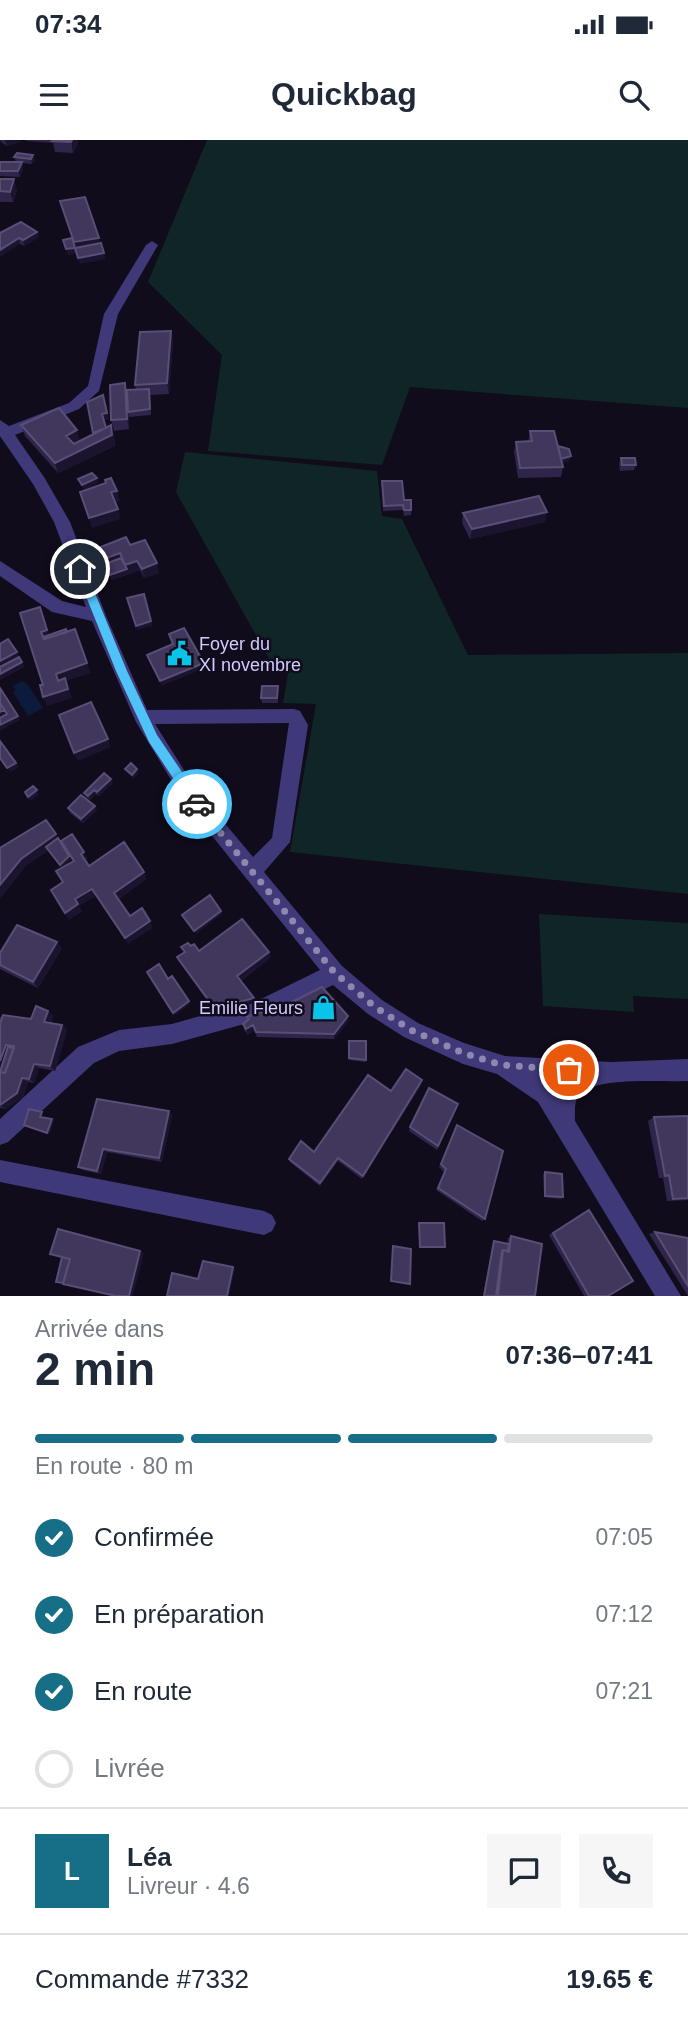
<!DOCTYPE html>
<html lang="fr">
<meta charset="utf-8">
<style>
body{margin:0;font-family:Arial,sans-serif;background:#f6f6f7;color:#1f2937;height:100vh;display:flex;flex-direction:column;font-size:26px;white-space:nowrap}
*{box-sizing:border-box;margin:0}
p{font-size:23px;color:#747a83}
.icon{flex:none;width:38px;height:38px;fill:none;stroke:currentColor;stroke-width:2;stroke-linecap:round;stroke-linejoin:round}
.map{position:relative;height:1156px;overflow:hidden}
.drawer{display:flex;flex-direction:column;background:#fff;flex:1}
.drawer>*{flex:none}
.pin{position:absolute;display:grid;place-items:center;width:60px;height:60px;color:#fff;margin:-30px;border:4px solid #fff;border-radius:50%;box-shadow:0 2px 7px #0007}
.courier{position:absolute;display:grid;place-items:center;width:70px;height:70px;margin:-35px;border:5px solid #4fc3f7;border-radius:50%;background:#fff;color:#222;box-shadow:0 2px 9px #0007}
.summary em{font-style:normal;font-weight:700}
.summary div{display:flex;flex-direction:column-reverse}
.summary{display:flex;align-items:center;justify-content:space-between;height:119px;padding:0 35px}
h1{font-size:46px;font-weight:700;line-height:52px}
.bar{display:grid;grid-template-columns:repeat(4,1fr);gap:10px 7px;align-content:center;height:84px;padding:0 35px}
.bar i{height:9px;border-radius:5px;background:#e0e1e3}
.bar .on{background:#166e87}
.bar p{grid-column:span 4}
.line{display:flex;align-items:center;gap:18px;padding:0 35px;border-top:2px solid #e0e1e3}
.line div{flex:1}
.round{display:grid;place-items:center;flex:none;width:74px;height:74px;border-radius:0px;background:#f6f6f7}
ol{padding:0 35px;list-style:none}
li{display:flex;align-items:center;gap:21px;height:77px}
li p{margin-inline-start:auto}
li .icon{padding:7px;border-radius:50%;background:#166e87;color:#fff;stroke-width:4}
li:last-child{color:#747a83}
li i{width:38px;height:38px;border:4px solid #e0e1e3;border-radius:50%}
.status{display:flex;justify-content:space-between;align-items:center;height:49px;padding:0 35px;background:#fff;direction:ltr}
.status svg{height:19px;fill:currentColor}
header{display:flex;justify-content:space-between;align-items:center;height:91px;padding:0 35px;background:#fff;font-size:32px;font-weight:700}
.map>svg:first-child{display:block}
.green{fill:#102526}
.water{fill:#0c1b3b}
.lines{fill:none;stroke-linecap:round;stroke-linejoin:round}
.minor{fill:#403979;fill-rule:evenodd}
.wall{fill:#2f254a}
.shaded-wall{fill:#1b142f}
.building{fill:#41375d;stroke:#584e76;stroke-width:2}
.route{fill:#4fc3f7}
.done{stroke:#8f88ae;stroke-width:7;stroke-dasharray:0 12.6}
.labels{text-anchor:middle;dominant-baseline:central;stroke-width:5;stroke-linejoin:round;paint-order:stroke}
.poi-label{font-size:18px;fill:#d3cafd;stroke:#100c1c;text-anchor:start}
</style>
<div class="status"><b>07:34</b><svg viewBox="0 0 49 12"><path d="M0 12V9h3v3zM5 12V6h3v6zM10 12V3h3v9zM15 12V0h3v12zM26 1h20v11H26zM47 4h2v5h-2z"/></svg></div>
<header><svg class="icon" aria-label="menu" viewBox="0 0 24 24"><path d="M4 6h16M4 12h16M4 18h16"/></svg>Quickbag<svg class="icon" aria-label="search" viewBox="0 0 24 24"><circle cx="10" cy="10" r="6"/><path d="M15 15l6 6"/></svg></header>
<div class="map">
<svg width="688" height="1156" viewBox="0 0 688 1156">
<rect width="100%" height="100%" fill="#100c1c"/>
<path class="green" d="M207 0H688V268L410 247 382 325 208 311 222 215 148 142Z
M185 312 377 331 382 376 402 379 468 515 688 513V754L290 712 316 564 283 563 288 534 276 531 176 352Z
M539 774 688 783V859L633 856 634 872 543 866Z"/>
<path class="water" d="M22 541 28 545 43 568 28 576 13 552 16 550 13 546Z"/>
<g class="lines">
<path class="minor" d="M152 101 158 105 118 174 99 251 79 269 15 295 44 337 70 382 106 476 147 570 294 569 300 571 308 585 290 702 264 732 342 826 382 860 418 883 464 903 505 916 611 922 688 919V941C661 942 605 937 584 951 573 957 575 971 575 981L681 1156H655L538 962 497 934 463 924 404 897 368 874 333 845 266 878 172 904 119 911 94 923 8 1002 0 1005V979L78 907 119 890 172 884 263 858 320 830 184 661 136 582 92 481 52 472 0 436V421L62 461 86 467 54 382 33 344 0 296V280L9 286 69 263 88 246 104 174 146 105ZM289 583 272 698 253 717 196 649 155 584ZM543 939 564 941 557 951Z
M0 1020 264 1071 272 1075 276 1083 272 1091 264 1095 0 1042Z"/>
</g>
<path class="wall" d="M0 0H21V1L7 6 1 2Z
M26 0H77L78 4 73 13 55 12 53 3 26 1Z
M17 13 35 20 32 24 22 23 23 28 20 37 0 36V22H16L14 17Z
M0 39 17 50 13 62H0Z
M37 92 39 97 24 106 0 93Z
M171 191 173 202 169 254 150 255 151 275 129 277V276V289L114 291 111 280 125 243 127 250H136L135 245Z
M87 262 109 279 104 280 106 288 114 295 115 306 58 333 25 296 21 285 80 300 93 294Z
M530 291 558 306 571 316 569 321 562 323 563 327 561 337 518 338 514 312 516 302H528Z
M621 318 636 325 634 330 620 331 619 324Z
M382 341 411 370V375L404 376 403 370 383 371Z
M463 373 545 382 470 399 462 383Z
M130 405 159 433 144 438 140 430 112 440 101 418 98 408Z
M278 551V563H262L261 558Z
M113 643 99 656 96 654 90 660 86 657 84 653Z
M68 668 97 670 83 683 70 673Z
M191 806 199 811 269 812 270 818 241 841 255 863 217 874 180 823 177 817 184 812 181 807Z
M62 808 38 848 0 829V813Z
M48 871 53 876 51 883 62 885 67 890 55 931 39 928 34 943 28 942 23 957 6 969 0 968V877L31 879Z
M274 871 348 876V882L334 899 257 897 254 890 248 895 244 890 243 884 248 880 247 877Z
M349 901H366V922L349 920Z
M421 945 362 1039 338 1021 320 1046 290 1022 289 1019 314 1012 391 951Z
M97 959 172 975 162 1022 107 1012 101 1034 83 1030 78 1027Z
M458 964 437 1010 409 991 410 987Z
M688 976V1060L667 1061 663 1038H659L648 981 654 977Z
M455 989 485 1079 482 1081 436 1050 444 1032 439 1027Z
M545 1032 563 1057 561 1059 544 1057 543 1034Z
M584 1072 608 1156H584L549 1095Z
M655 1092 688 1098V1156L649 1094Z
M511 1096 535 1156H483L493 1102 494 1101 507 1104 508 1098Z"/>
<path class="shaded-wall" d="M7 0H21V1L7 6 5 1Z
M71 0H77L78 4 73 13Z
M33 15 35 20 32 24 31 19Z
M22 22 23 28 20 37 18 31Z
M14 39 17 50 13 62 10 52Z
M37 92 39 97 24 106 23 100Z
M19 98 20 104 0 117V110Z
M99 98 102 108 68 115 66 109 74 102Z
M104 113 106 119 80 124 78 118Z
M171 191 173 202 169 254 167 243Z
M125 243 128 254 129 289 127 279Z
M105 260 109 279 104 280 102 274Z
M111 285 114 295 115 306 58 333 55 323Z
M77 290 80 300 69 306 66 296Z
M571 316 569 321 558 325 559 319Z
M97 338 98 343 84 350 82 345Z
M117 351 120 361 113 363 111 352Z
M118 369 121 379 92 388 89 378Z
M547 372 545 382 470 399 472 389Z
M120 413 122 423 107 428 104 419Z
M137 421 140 430 128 434 125 425Z
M157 423 159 433 144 438 142 429Z
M127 429 128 434 112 440 110 435Z
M40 467 51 499 48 508 41 492Z
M151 481 153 486 137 490 136 486Z
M75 489 91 533 66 541 72 558 47 566 43 557 58 541 56 534Z
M17 512 21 522 0 533V521Z
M22 522 25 527 0 540V534Z
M204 523 205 528 161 546 160 541Z
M4 570 9 579 0 584V572Z
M18 576 20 580 0 591V585Z
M108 599 111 607 78 621 74 613Z
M16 623 19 627 10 632 7 628Z
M137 629 139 633 133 639 132 635Z
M111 639 113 643 99 656 97 652Z
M37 650 39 655 30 661 28 657Z
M94 650 96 654 90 660 88 656Z
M95 666 97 670 83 683 81 679Z
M56 694 60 702 46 707 48 711 26 726 0 759V745L21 719Z
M84 712 88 719 85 721 81 714Z
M69 716 72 719 63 729 60 725Z
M144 732 147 739 118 760 114 753Z
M92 749 96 756 79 766 83 771 69 780 65 773 75 759Z
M221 771 222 774 196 794 194 791Z
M150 781 153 788 128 804 125 798Z
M57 802 62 808 38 848 33 842Z
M269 812 270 818 239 842 237 836Z
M254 858 255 863 217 874 215 869Z
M189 861 190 864 174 876 173 873Z
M48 871 53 876 49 887 44 882Z
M348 876V882L334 899V894Z
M62 885 67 890 55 931 50 926Z
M253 885 254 890 248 895 246 889Z
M6 905 11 910 0 934V921Z
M34 924 39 928 34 943 29 939Z
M22 938 28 942 23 957 6 969 0 966Z
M422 940 421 945 362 1039 363 1036Z
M169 971 172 975 162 1022 159 1018Z
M52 979 54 981 50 994 47 993Z
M103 1009 107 1012 101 1034 97 1031Z
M338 1018V1021L320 1046V1043Z
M140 1111 144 1113 133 1156H129Z
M233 1127 235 1128 229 1156H227Z"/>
<path class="building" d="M53 0H72L71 2 52 1Z
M17 13 33 15 31 19 14 17Z
M0 22H22L18 31H0Z
M0 39H14L10 52 0 51Z
M85 57 99 98 74 102 60 61Z
M21 82 37 92 23 100 19 98 0 110V93Z
M72 98 75 108 66 109 63 100Z
M101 103 104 113 78 118 75 108Z
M171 191 167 243 135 245 140 192Z
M125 243 127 279 111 280 110 245Z
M149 249 150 269 128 272 127 250Z
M103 255 107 273 102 274 106 288 93 293 87 262Z
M59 268 77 290 66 296 74 304 111 285 112 295 55 323 21 285Z
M530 291H554L563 327 520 328 516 302 532 301Z
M558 306 569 309 571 316 561 319Z
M621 318H635L636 325H622Z
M92 333 97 338 82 345 78 339Z
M111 338 117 351 111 352 118 369 89 378 80 352 106 343 105 340Z
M382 341H402L404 360H411V370H404L403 365 384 366Z
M539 356 547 372 472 389 463 373Z
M126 397 130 405 145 400 157 423 142 429 137 421 125 425 120 413 104 419 98 408Z
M121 418 127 429 110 435 105 424Z
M144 454 151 481 136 486 127 458Z
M40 467 47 490 41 492 44 499 75 489 87 523 56 534 58 541 65 538 68 549 43 557 40 545H43L20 473Z
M184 488 204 523 160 541 147 515 173 504 169 494Z
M66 489 67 492 44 499 43 497Z
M8 499 17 512 0 521V504Z
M19 517 22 522 0 534V527Z
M262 546H278L277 558H261Z
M0 548 18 576 0 585V578L7 574 0 563Z
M91 562 108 599 74 613 59 575Z
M0 563 4 570 0 572Z
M0 601 16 623 7 628 0 618Z
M131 623 137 629 132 635 125 629Z
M104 633 111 639 97 652 94 650 88 656 84 653Z
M33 646 37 650 28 657 25 652Z
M81 655 95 666 81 679 68 668Z
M46 680 56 694 21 719 0 745V708Z
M72 694 84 712 81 714 89 726 124 702 144 732 114 753 130 776 142 768 150 781 125 798 92 749 75 759 78 764 65 773 51 750 63 742 56 731 74 721 61 701Z
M58 698 69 716 60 725 46 707Z
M210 755 221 771 194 791 182 775Z
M242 779 269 812 237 836 254 858 215 869 177 817 185 812 181 807 188 803 191 806 194 804 199 811Z
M17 785 57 802 33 842 0 825V813Z
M159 824 168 839 172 836 189 861 173 873 147 832Z
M322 847 348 876 334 894 256 892 253 885 246 889 243 884 249 879 247 877 273 868 274 871Z
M36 866 48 871 44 882 62 885 50 926 34 924 29 939 22 938 17 953 0 965V932L5 933 14 906 6 905 0 921V884L3 875 31 879Z
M349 901H366V920L349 918Z
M8 907 14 908 5 933 0 932Z
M406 929 422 940 363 1036 338 1018 320 1043 289 1019 301 1001 314 1012 368 935 391 951Z
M429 948 458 964 438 1006 410 987Z
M97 959 169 971 159 1018 103 1009 97 1031 78 1027Z
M29 969 42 972 40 977 52 979 47 993 24 985Z
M688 976V1058L673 1059 669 1035 665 1036 654 977Z
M457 985 503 1011 485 1079 438 1048 446 1029 441 1024Z
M545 1032 562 1034 563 1057 545 1056Z
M589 1070 633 1141 608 1156H589L553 1093Z
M419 1083H444L445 1107H420Z
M58 1089 140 1111 129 1156H116L63 1144 70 1119 50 1114Z
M655 1092 688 1098V1146Z
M511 1096 542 1104 535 1156H498L503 1110 509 1112Z
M494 1101 509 1104 508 1111 503 1110 502 1111 496 1156H484Z
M393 1106 411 1109 410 1144 391 1141Z
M62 1117 70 1119 63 1143 56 1142Z
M203 1121 233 1127 227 1156H167L172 1133 198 1139Z"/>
<path class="route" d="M80 425 85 429 127 531 157 595 201 660V668H193L149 602 116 531 75 429Z"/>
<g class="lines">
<path class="done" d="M197 664 335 833 375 867 411 890 463 913 502 925 569 930"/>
</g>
<defs>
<symbol id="civic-bare" viewBox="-9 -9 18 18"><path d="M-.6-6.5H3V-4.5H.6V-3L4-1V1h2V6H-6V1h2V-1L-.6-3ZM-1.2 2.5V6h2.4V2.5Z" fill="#0ac3e8" stroke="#100c1c" stroke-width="2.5" paint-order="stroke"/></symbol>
<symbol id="shop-bare" viewBox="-9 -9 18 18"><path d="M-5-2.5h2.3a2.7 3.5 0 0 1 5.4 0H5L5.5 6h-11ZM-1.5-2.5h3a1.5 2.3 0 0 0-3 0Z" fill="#0ac3e8" stroke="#100c1c" stroke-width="2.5" paint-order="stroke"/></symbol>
</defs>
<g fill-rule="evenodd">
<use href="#civic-bare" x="162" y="496" width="35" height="35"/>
<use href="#shop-bare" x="306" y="850" width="35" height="35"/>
</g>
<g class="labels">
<g class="poi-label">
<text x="199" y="504">Foyer du<tspan x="199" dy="21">XI novembre</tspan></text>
<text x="303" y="868" text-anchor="end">Emilie Fleurs</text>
</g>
</g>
</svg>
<div class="pin" style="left:569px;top:930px;background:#ea580c"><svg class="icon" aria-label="bag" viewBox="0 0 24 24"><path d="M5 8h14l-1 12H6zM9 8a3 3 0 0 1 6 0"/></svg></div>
<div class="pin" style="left:80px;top:429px;background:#1f2937"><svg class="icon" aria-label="home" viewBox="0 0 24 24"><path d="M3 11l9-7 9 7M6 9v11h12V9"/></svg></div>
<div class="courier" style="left:197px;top:664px"><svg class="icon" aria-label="car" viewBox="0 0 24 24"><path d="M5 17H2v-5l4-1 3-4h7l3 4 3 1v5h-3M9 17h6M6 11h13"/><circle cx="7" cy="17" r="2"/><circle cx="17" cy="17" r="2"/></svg></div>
</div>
<section class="drawer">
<div class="summary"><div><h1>2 min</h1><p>Arrivée dans</p></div><em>07:36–07:41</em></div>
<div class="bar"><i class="on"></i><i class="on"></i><i class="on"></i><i></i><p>En route · 80 m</p></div>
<ol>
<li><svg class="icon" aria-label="check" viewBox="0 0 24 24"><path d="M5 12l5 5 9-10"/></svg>Confirmée<p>07:05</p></li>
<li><svg class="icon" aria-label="check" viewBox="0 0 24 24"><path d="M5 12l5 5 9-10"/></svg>En préparation<p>07:12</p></li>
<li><svg class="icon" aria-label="check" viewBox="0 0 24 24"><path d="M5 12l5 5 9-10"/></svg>En route<p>07:21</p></li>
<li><i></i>Livrée</li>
</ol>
<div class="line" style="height:126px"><b class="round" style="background:#166e87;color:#fff">L</b><div><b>Léa</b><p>Livreur · 4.6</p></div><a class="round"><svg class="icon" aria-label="chat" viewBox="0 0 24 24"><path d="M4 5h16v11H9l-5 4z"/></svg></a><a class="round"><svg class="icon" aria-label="phone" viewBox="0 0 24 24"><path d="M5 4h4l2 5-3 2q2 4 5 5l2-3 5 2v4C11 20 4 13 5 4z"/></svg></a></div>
<div class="line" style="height:91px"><div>Commande #7332</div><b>19.65 €</b></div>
</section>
